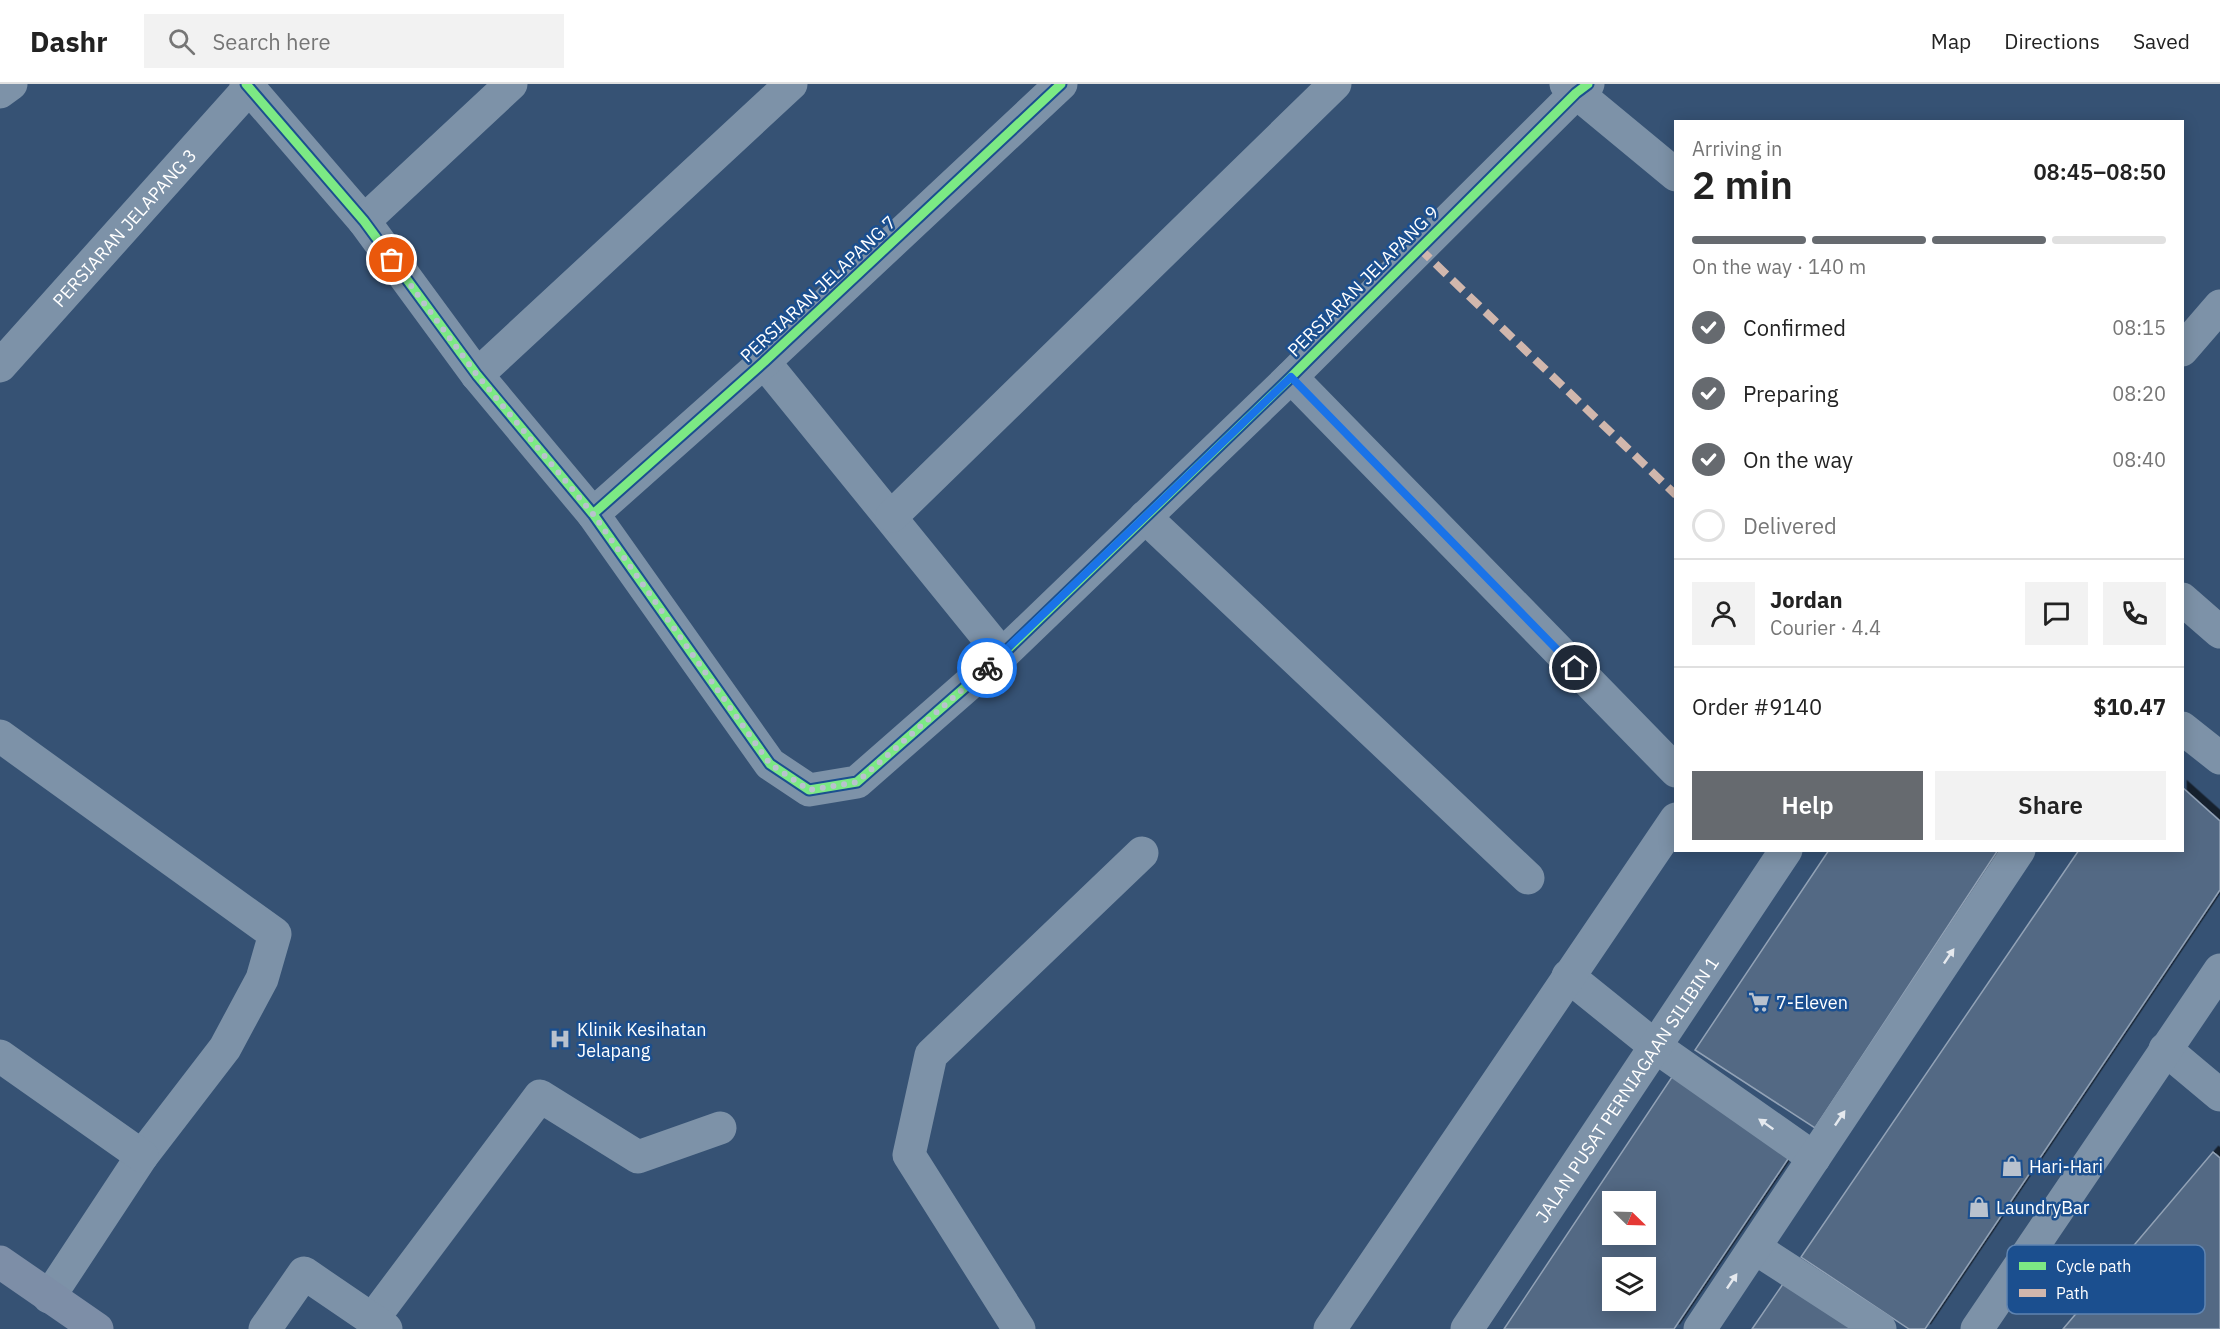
<!DOCTYPE html>
<meta charset="utf-8">
<style>
body{margin:0;font-family:"IBM Plex Sans",sans-serif;background:#f2f2f2;color:#222;height:100vh;display:flex;flex-direction:column;font-size:22px;white-space:nowrap}
*{box-sizing:border-box;margin:0}
p{font-size:20px;color:#767676}
.icon{flex:none;width:33px;height:33px;fill:none;stroke:currentColor;stroke-width:2;stroke-linecap:round;stroke-linejoin:round}
.map{position:relative;flex:1;overflow:hidden}
.side{position:absolute;left:1674px;top:36px;width:510px;height:732px;display:flex;flex-direction:column;background:#fff;border-radius:0px;box-shadow:0 3px 15px #0003}
.side>*{flex:none}
.needle{width:39px;rotate:113deg}
.buttons{position:absolute;left:1602px;top:1107px;display:grid;gap:12px}
.buttons a{display:grid;place-items:center;width:54px;height:54px;border-radius:0px;background:#fff;box-shadow:0 3px 15px #0003;font-size:30px}
.pin{position:absolute;display:grid;place-items:center;width:51px;height:51px;color:#fff;margin:-26px;border:3px solid #fff;border-radius:50%;box-shadow:0 2px 6px #0007}
.courier{position:absolute;display:grid;place-items:center;width:60px;height:60px;margin:-30px;border:4px solid #1a73e8;border-radius:50%;background:#fff;color:#222;box-shadow:0 2px 8px #0007}
.overview em{font-style:normal;font-weight:600}
.overview div{display:flex;flex-direction:column-reverse}
.overview{display:flex;align-items:center;justify-content:space-between;height:102px;padding:0 18px}
h1{font-size:39px;font-weight:600;line-height:45px}
.bar{display:grid;grid-template-columns:repeat(4,1fr);gap:9px 6px;align-content:center;height:72px;padding:0 18px}
.bar i{height:8px;border-radius:4px;background:#e0e0e0}
.bar .active{background:#666a6f}
.bar p{grid-column:span 4}
.line{display:flex;align-items:center;gap:15px;padding:0 18px;border-top:2px solid #e0e0e0}
.line div{flex:1}
.round{display:grid;place-items:center;flex:none;width:63px;height:63px;border-radius:0px;background:#f2f2f2}
ol{padding:0 18px;list-style:none}
li{display:flex;align-items:center;gap:18px;height:66px}
li p{margin-inline-start:auto}
li .icon{padding:6px;border-radius:50%;background:#666a6f;color:#fff;stroke-width:4}
li:last-child{color:#767676}
li i{width:33px;height:33px;border:3px solid #e0e0e0;border-radius:50%}
.cta{display:flex;gap:12px;margin-top:auto;padding:12px 18px}
.cta a{flex:1;height:69px;border-radius:0px;background:#666a6f;color:#fff;font-size:24px;font-weight:600;line-height:69px;text-align:center}
.cta a+a{background:#f2f2f2;color:#222}
header{display:flex;align-items:center;gap:36px;box-sizing:border-box;height:84px;padding:0 30px;background:#fff;border-bottom:2px solid #e0e0e0}
header strong{font-size:28px}
nav{display:flex;gap:33px;margin-inline-start:auto;font-size:21px}
.search{width:420px;height:54px;background:#f2f2f2;display:flex;align-items:center;gap:15px;box-sizing:border-box;padding:0 21px;border-radius:0px;color:#767676;font-size:22px}
.map>svg:first-child{display:block}
.building{fill:#526984;stroke:#92a2b6;stroke-width:1.5;fill-rule:evenodd;filter:url(#shadow)}
.lines{fill:none;stroke-linecap:round;stroke-linejoin:round}
.minor{stroke:#7d92a8;stroke-width:33}
.major{stroke:#7d8ea7;stroke-width:33}
.quiet{stroke:#d1b7ad;stroke-width:8;stroke-dasharray:15 8;stroke-linecap:butt}
.cycleway-casing{stroke:#1b4f8f;stroke-width:13}
.cycleway{stroke:#7ce984;stroke-width:9}
.oneway{fill:#e5e9ee}
.done{stroke:#b9c2ce;stroke-width:6;stroke-dasharray:0 10.8}
.route{stroke:#1a73e8;stroke-width:8}
.labels{text-anchor:middle;dominant-baseline:central;stroke-width:5;stroke-linejoin:round;paint-order:stroke}
.street-label{font-size:18px;fill:#fff;stroke:#1b4f8f}
.poi-label{font-size:18px;fill:#fff;stroke:#1b4f8f;text-anchor:start}
.key{fill:#1b4f8f;stroke:#5f84b1;stroke-width:1.5}
.key-label{font-size:16px;fill:#fff}
</style>
<header>
<strong>Dashr</strong>
<div class="search"><svg class="icon" aria-label="search" viewBox="0 0 24 24"><circle cx="10" cy="10" r="6"/><path d="M15 15l6 6"/></svg>Search here</div>
<nav><a>Map</a><a>Directions</a><a>Saved</a></nav>
</header>
<div class="map">
<svg width="2220" height="1245" viewBox="0 0 2220 1245">
<defs>
<filter id="shadow"><feDropShadow dx="5.5" dy="-5.5" stdDeviation="0" flood-color="#0009"/></filter>
</defs>
<rect width="100%" height="100%" fill="#365274"/>
<path class="building" d="M2182 703 2220 737V806L1925 1245H1909L1801 1173 2079 766H2182Z
M1829 766H1998L1815 1044 1695 966Z
M1674 990 1792 1069 1674 1245H1504ZM1612 1118H1646V1150H1612ZM1612 1184H1646V1216H1612Z
M2213 1068 2220 1074V1245H2063Z
M1785 1197 1856 1245H1752Z"/>
<g class="lines">
<g class="minor">
<path d="M246 0 364 137 477 291 593 430 770 680 809 706 857 698 1002 571 1291 293 1576 9 1588 0"/>
<path d="M1566 0 1676 91"/>
<path d="M0 8 11 0"/>
<path d="M364 137 511 0"/>
<path d="M2182 266 2220 222"/>
<path d="M764 278 1002 571"/>
<path id="s1" d="M0 282 249 4"/>
<path d="M477 291 791 0"/>
<path d="M1291 293 1676 687"/>
<path d="M593 430 764 278 1061 0"/>
<path d="M892 432 1335 0"/>
<path d="M1145 433 1528 794"/>
<path d="M2182 515 2220 548"/>
<path d="M2182 644 2220 674"/>
<path d="M0 652 275 850 262 895 225 964 142 1072 49 1213"/>
<path d="M1568 892 1656 963 1814 1074"/>
<path d="M2165 965 2220 1011"/>
<path d="M0 972 142 1072"/>
<path d="M1755 1164 1880 1245"/>
<path d="M372 1236 540 1012 638 1073 720 1044"/>
<path d="M265 1245 304 1189 386 1245"/>
<path d="M1019 1245 909 1071 931 971 1142 769"/>
<path d="M1330 1245 1676 735"/>
<path id="s2" d="M1467 1245 1786 766"/>
<path d="M1700 1245 2019 766"/>
<path d="M1977 1245 2220 886"/>
</g>
<path class="major" d="M0 1178 97 1245"/>
<path class="quiet" d="M1419 164 1676 411"/>
<defs>
<path id="cycleway" d="M246 0 364 137 477 291 593 430 770 680 809 706 857 698 1002 571 1291 293 1576 9 1588 0
M593 430 764 278 1061 0"/>
</defs>
<use href="#cycleway" class="cycleway-casing"/>
<use href="#cycleway" class="cycleway"/>
</g>
<defs><path id="oneway-solid" d="M-6-.8H1V-3.2L6.5 0L1 3.2V.8H-6Z" transform="scale(1.5)"/></defs>
<g class="oneway">
<use href="#oneway-solid" transform="translate(1949 872) rotate(-56)"/>
<use href="#oneway-solid" transform="translate(1840 1034) rotate(-56)"/>
<use href="#oneway-solid" transform="translate(1766 1040) rotate(-145)"/>
<use href="#oneway-solid" transform="translate(1732 1197) rotate(-56)"/>
</g>
<g class="lines">
<path class="done" d="M392 176 477 291 593 430 770 680 809 706 857 698 987 584"/>
<path class="route" d="M987 584 1291 293 1575 584"/>
</g>
<defs>
<symbol id="supermarket-bare" viewBox="-9 -9 18 18"><path d="M-6-5.5h2.5l.6 2H6L4.5 2H-2.5L-4.4-4H-6ZM-1.5 3.2a1.3 1.3 0 1 0 .1 0ZM3 3.2a1.3 1.3 0 1 0 .1 0Z" fill="#b9c2ce" stroke="#1b4f8f" stroke-width="2.5" paint-order="stroke"/></symbol>
<symbol id="hospital-bare" viewBox="-9 -9 18 18"><path d="M-5-5h3v3.5h4V-5h3V5h-3V1.5h-4V5h-3Z" fill="#b9c2ce" stroke="#1b4f8f" stroke-width="2.5" paint-order="stroke"/></symbol>
<symbol id="shop-bare" viewBox="-9 -9 18 18"><path d="M-5-2.5h2.3a2.7 3.5 0 0 1 5.4 0H5L5.5 6h-11ZM-1.5-2.5h3a1.5 2.3 0 0 0-3 0Z" fill="#b9c2ce" stroke="#1b4f8f" stroke-width="2.5" paint-order="stroke"/></symbol>
</defs>
<g fill-rule="evenodd">
<use href="#supermarket-bare" x="1744" y="903" width="30" height="30"/>
<use href="#hospital-bare" x="545" y="940" width="30" height="30"/>
<use href="#shop-bare" x="1997" y="1067" width="30" height="30"/>
<use href="#shop-bare" x="1964" y="1108" width="30" height="30"/>
</g>
<g class="labels">
<g class="street-label">
<text stroke="none"><textPath href="#s1" startOffset="186">PERSIARAN JELAPANG 3</textPath></text>
<text transform="translate(1363 197) rotate(-45)">PERSIARAN JELAPANG 9</text>
<text transform="translate(818 205) rotate(-43)">PERSIARAN JELAPANG 7</text>
<text stroke="none"><textPath href="#s2" startOffset="288">JALAN PUSAT PERNIAGAAN SILIBIN 1</textPath></text>
</g>
<g class="poi-label">
<text x="1776" y="918">7-Eleven</text>
<text x="577" y="945">Klinik Kesihatan<tspan x="577" dy="21">Jelapang</tspan></text>
<text x="2029" y="1082">Hari-Hari</text>
<text x="1996" y="1123">LaundryBar</text>
</g>
</g>
<rect x="2007" y="1161" width="198" height="69" rx="9" class="key"/>
<rect x="2019" y="1178" width="27" height="8" fill="#7ce984"/>
<rect x="2019" y="1205" width="27" height="8" fill="#d1b7ad"/>
<g class="key-label">
<text x="2056" y="1188">Cycle path</text>
<text x="2056" y="1215">Path</text>
</g>
</svg>
<div class="buttons">
<a><svg class="needle" viewBox="-14 -14 28 28"><path d="M0-13l5 13h-10z" fill="#e53935"/><path d="M0 13l5-13h-10z" fill="#767676"/></svg></a>
<a><svg class="icon" aria-label="layers" viewBox="0 0 24 24"><path d="M12 4l9 5-9 5-9-5zM3 14l9 5 9-5"/></svg></a>
</div>
<div class="pin" style="left:392px;top:176px;background:#ea580c"><svg class="icon" aria-label="bag" viewBox="0 0 24 24"><path d="M5 8h14l-1 12H6zM9 8a3 3 0 0 1 6 0"/></svg></div>
<div class="pin" style="left:1575px;top:584px;background:#1f2937"><svg class="icon" aria-label="home" viewBox="0 0 24 24"><path d="M3 11l9-7 9 7M6 9v11h12V9"/></svg></div>
<div class="courier" style="left:987px;top:584px"><svg class="icon" aria-label="bike" viewBox="0 0 24 24"><circle cx="6" cy="16" r="4"/><circle cx="18" cy="16" r="4"/><path d="M6 16l4-8h5l3 8M10 8l3 8H6M13 5h3"/></svg></div>
<section class="side">
<div class="overview"><div><h1>2 min</h1><p>Arriving in</p></div><em>08:45–08:50</em></div>
<div class="bar"><i class="active"></i><i class="active"></i><i class="active"></i><i></i><p>On the way · 140 m</p></div>
<ol>
<li><svg class="icon" aria-label="check" viewBox="0 0 24 24"><path d="M5 12l5 5 9-10"/></svg>Confirmed<p>08:15</p></li>
<li><svg class="icon" aria-label="check" viewBox="0 0 24 24"><path d="M5 12l5 5 9-10"/></svg>Preparing<p>08:20</p></li>
<li><svg class="icon" aria-label="check" viewBox="0 0 24 24"><path d="M5 12l5 5 9-10"/></svg>On the way<p>08:40</p></li>
<li><i></i>Delivered</li>
</ol>
<div class="line" style="height:108px"><a class="round"><svg class="icon" aria-label="person" viewBox="0 0 24 24"><circle cx="12" cy="8" r="4"/><path d="M4 21q1-7 8-7t8 7"/></svg></a><div><b>Jordan</b><p>Courier · 4.4</p></div><a class="round"><svg class="icon" aria-label="chat" viewBox="0 0 24 24"><path d="M4 5h16v11H9l-5 4z"/></svg></a><a class="round"><svg class="icon" aria-label="phone" viewBox="0 0 24 24"><path d="M5 4h4l2 5-3 2q2 4 5 5l2-3 5 2v4C11 20 4 13 5 4z"/></svg></a></div>
<div class="line" style="height:78px"><div>Order #9140</div><b>$10.47</b></div>
<div class="cta"><a>Help</a><a>Share</a></div>
</section>
</div>
